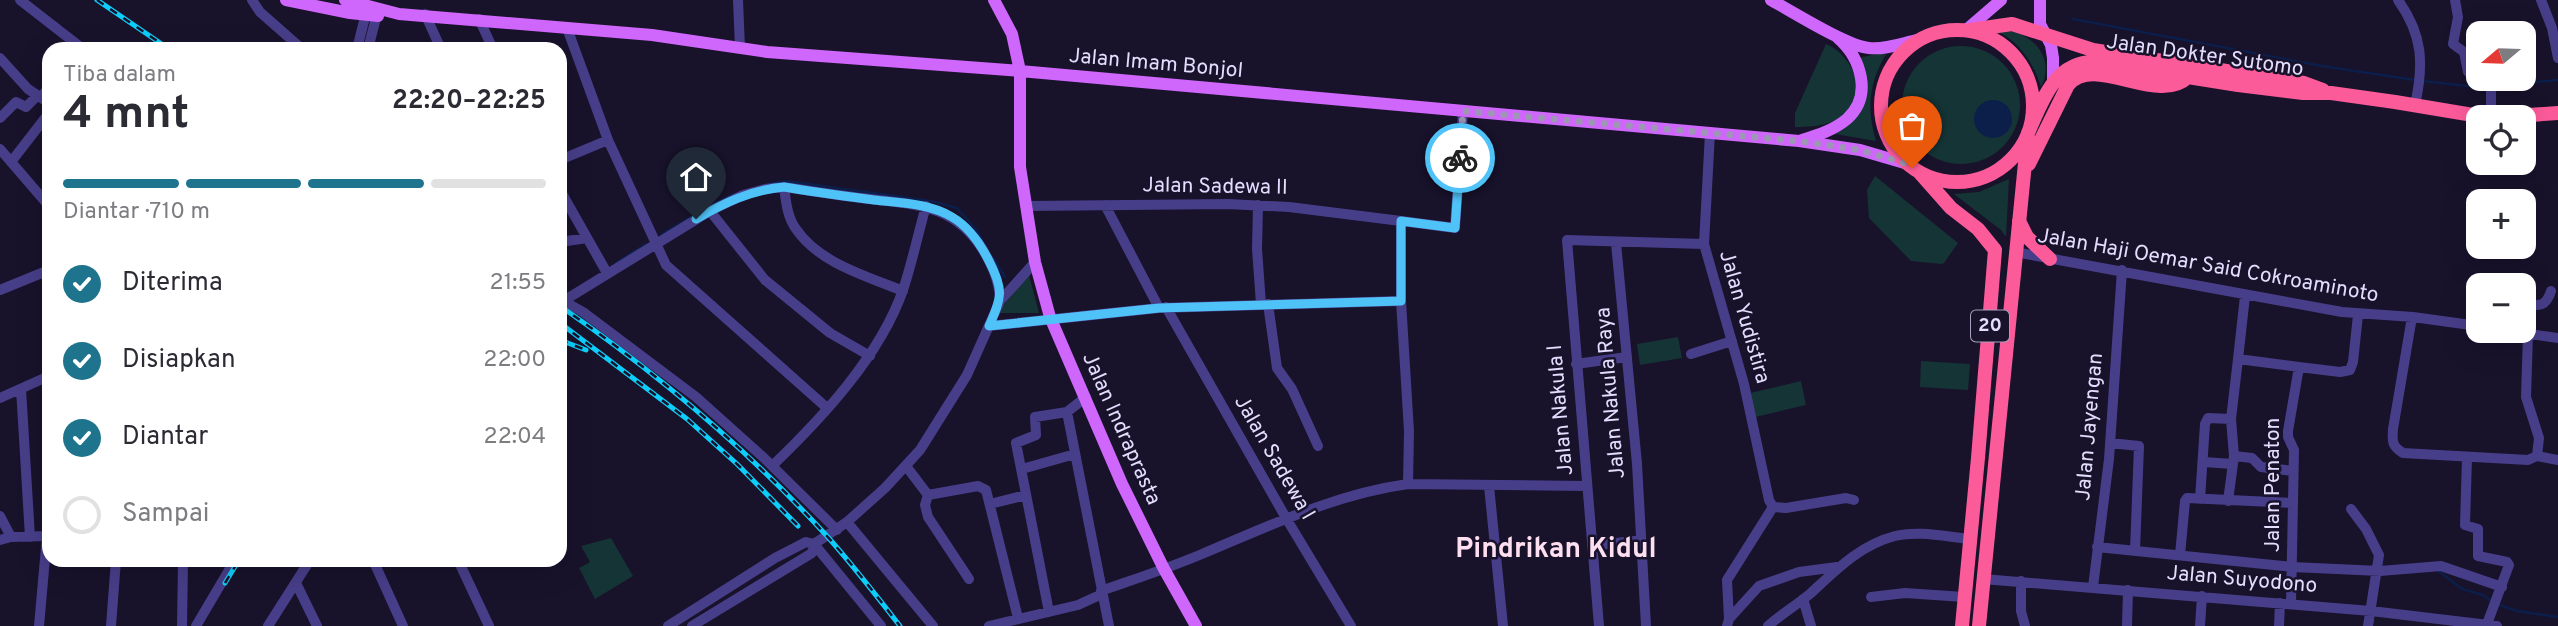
<!DOCTYPE html>
<html lang="id">
<meta charset="utf-8">
<style>
body{margin:0;font-family:Overpass,sans-serif;background:#f2f2f3;color:#2b2b33;height:100vh;display:flex;flex-direction:column;font-size:26px;white-space:nowrap}
*{box-sizing:border-box;margin:0}
p{font-size:23px;color:#7c7c81}
.icon{flex:none;width:38px;height:38px;fill:none;stroke:currentColor;stroke-width:2;stroke-linecap:round;stroke-linejoin:round}
.map{position:relative;flex:1;overflow:hidden}
.sheet{position:absolute;left:42px;top:42px;width:525px;height:525px;display:flex;flex-direction:column;background:#fff;border-radius:21px;box-shadow:0 7px 28px #0002}
.sheet>*{flex:none}
.needle{width:46px;rotate:251deg}
.buttons{position:absolute;left:2466px;top:21px;display:grid;gap:14px}
.buttons a{display:grid;place-items:center;width:70px;height:70px;border-radius:14px;background:#fff;box-shadow:0 7px 28px #0002;font-size:35px}
.pin{position:absolute;display:grid;place-items:center;width:60px;height:60px;color:#fff;margin:-72px -30px;border-radius:50% 50% 50% 0;rotate:-45deg;box-shadow:0 0 7px #0007}
.pin .icon{rotate:45deg}
.courier{position:absolute;display:grid;place-items:center;width:70px;height:70px;margin:-35px;border:5px solid #4fc3f7;border-radius:50%;background:#fff;color:#222;box-shadow:0 2px 9px #0007}
.headline em{font-style:normal;font-weight:700}
.headline div{display:flex;flex-direction:column-reverse}
.headline{display:flex;align-items:center;justify-content:space-between;height:119px;padding:0 21px}
h1{font-size:46px;font-weight:700;line-height:52px}
.bar{display:grid;grid-template-columns:repeat(4,1fr);gap:10px 7px;align-content:center;height:84px;padding:0 21px}
.bar i{height:9px;border-radius:5px;background:#e1e1e2}
.bar .current{background:#1e748d}
.bar p{grid-column:span 4}
ol{padding:0 21px;list-style:none}
li{display:flex;align-items:center;gap:21px;height:77px}
li p{margin-inline-start:auto}
li .icon{padding:7px;border-radius:50%;background:#1e748d;color:#fff;stroke-width:4}
li:last-child{color:#7c7c81}
li i{width:38px;height:38px;border:4px solid #e1e1e2;border-radius:50%}
.map>svg:first-child{display:block}
.green{fill:#153435}
.water{fill:#0c1e4a}
.lines{fill:none;stroke-linecap:round;stroke-linejoin:round}
.stream{stroke:#0c1e4a;stroke-width:2.5}
.minor{stroke:#473e89;stroke-width:10}
.major{stroke:#d067fc;stroke-width:12}
.highway{stroke:#fc5b9a;stroke-width:14}
.rail-casing{stroke:#0dcefa;stroke-width:5}
.rail{stroke:#18122b;stroke-width:2.5;stroke-dasharray:8;stroke-linecap:butt}
.done{stroke:#9d96b4;stroke-width:7;stroke-dasharray:0 12.6}
.route{stroke:#4fc3f7;stroke-width:9}
.labels{text-anchor:middle;dominant-baseline:central;stroke-width:5;stroke-linejoin:round;paint-order:stroke}
.shield{fill:#18122b;stroke:#a7a0bf;stroke-width:2}
.shield-label{font-size:19px;font-weight:bold;fill:#e4ddfe}
.street-label{font-size:21px;fill:#e4ddfe;stroke:#18122b}
.district-label{font-size:28px;font-weight:bold;fill:#fedff0;stroke:#18122b}
</style>
<div class="map">
<svg width="2558" height="626" viewBox="0 0 2558 626">
<rect width="100%" height="100%" fill="#18122b"/>
<path class="green" d="M2010 31C2036 36 2055 61 2041 87 2034 64 2020 43 1999 32Z
M1826 44C1855 56 1872 100 1839 119 1825 126 1810 127 1795 127V113Z
M1902 105a59 59 0 1 1 118 0a59 59 0 1 1-118 0Z
M1888 51C1869 81 1866 108 1876 141L1835 134 1854 118 1859 58Z
M1875 176 1958 243 1944 263 1941 264 1911 261 1869 218 1867 190Z
M2009 179 2006 237 2001 230 1954 194 1979 192Z
M1029 275 1039 313H997Z
M1678 337 1682 358 1640 365 1637 344Z
M1921 361 1970 364 1968 390 1920 387Z
M1801 381 1806 405 1751 418 1746 394Z
M611 538 633 576 595 599 579 568 590 562 581 546Z"/>
<path class="water" d="M1974 119a19 19 0 1 1 38 0a19 19 0 1 1-38 0Z"/>
<g class="lines">
<path class="stream" d="M2073 19 2322 66 2415 80
M2422 81 2477 87 2489 86
M2495 86 2558 80
M768 184 787 181 931 201 957 208 975 228 985 245
M715 203 735 194
M662 234 691 217
M992 256 1005 277
M616 263 646 244
M2437 570 2462 589 2483 595 2491 601
M2497 604 2517 611 2558 617"/>
<path class="minor" d="M20 0 83 49
M252 0 260 12 302 49
M738 0 740 48
M2398 0C2423 35 2424 64 2415 105
M2455 0 2458 17 2453 44 2464 52 2468 72 2478 75
M2541 0 2552 28 2558 58
M425 14 441 49
M479 19 493 49
M567 28 608 140 666 265 827 408
M357 49 367 9
M368 49 378 10
M0 58 28 89 49 103
M2488 79 2491 80V117
M41 97 49 87
M1463 111 1455 228 1401 221V301L1409 431 1408 484 1587 486
M0 118 16 102 26 107 37 96
M1710 133 1704 244 1744 384 1769 500 1773 507
M0 149 49 206
M560 160 608 140
M11 162 49 113
M784 187C786 201 787 217 796 229 819 263 866 276 903 291
M560 190 607 273
M1105 205 1159 308
M1258 205 1257 249 1261 304
M1026 206 1228 204 1289 207 1401 221
M710 211 765 280 830 333 870 356
M560 242 587 238
M1616 243 1637 464 1646 626
M2015 252 2342 312 2413 317 2478 326
M0 290 49 270
M2245 296 2238 359 2299 367 2288 431V437L2294 450 2291 604
M560 299 583 312 696 397 763 457 837 530
M565 300 710 211 743 195 765 189 784 187C812 191 841 196 870 199 918 205 955 205 983 250 993 267 999 281 1000 301
M1268 304 1277 368 1292 389 1318 446
M2524 305C2539 306 2546 307 2551 291
M1166 307 1286 518 1351 626
M2412 317 2393 429C2392 442 2392 446 2403 453L2528 460 2537 456
M989 326 1159 308 1401 301
M2507 331 2558 338
M2528 334 2526 397 2539 438 2537 456
M1691 354 1732 341
M1576 364 1627 357
M2299 367 2340 372 2350 370 2353 362 2358 315
M21 389 30 537
M1086 397 1067 412 1109 626
M0 398 49 376
M2110 443 2139 446 2135 551
M2234 456 2252 458 2261 467 2293 471
M2537 456 2558 460
M2467 457 2465 525 2478 529V556L2507 562 2509 565 2487 624
M2204 462 2232 464
M772 466C822 418 880 356 903 290 912 263 918 234 926 206
M906 466 928 495 978 486 986 490 1018 618
M1022 469 1075 454
M1489 486 1503 626
M928 495 925 505 928 517 969 579
M2200 499 2205 424 2208 418 2231 419
M2228 501 2234 456 2231 419 2238 359
M990 504 1026 495
M1773 507 1786 508 1846 498 1854 500
M2351 509 2366 529 2379 555 2368 626
M0 516 11 537
M847 522 933 626
M0 540 11 537 49 536
M814 544 847 522 885 488 920 450 967 375 1000 301 1035 262
M814 544 881 626
M1592 546 1641 540
M2097 547 2292 567 2380 571 2441 566 2502 587
M2180 555 2185 501 2187 498 2293 503
M373 560 403 626
M458 560 489 626
M1983 579 2371 611 2497 626
M2021 581V611L2025 626
M296 583 317 626
M2093 587 2109 459 2122 270
M1101 591C1135 579 1169 568 1202 554 1269 526 1335 494 1408 484
M1871 597 1905 593 1964 597
M1803 599 1811 626
M1049 612 1016 443 1036 435 1035 417 1067 412
M1729 619 1759 586 1799 572 1837 567
M39 626 47 536
M111 626 116 560
M182 626 183 560
M196 626 235 560
M268 626 310 560
M668 626 775 558 806 542 814 544
M692 626 812 553 814 544
M989 626 1078 605 1102 594
M1599 626 1567 240 1704 244
M1727 626 1729 619 1727 580 1773 507
M1768 626C1781 614 1797 605 1811 593 1836 570 1860 545 1895 536 1918 530 1947 537 1971 539
M2127 626 2128 590
M2200 626 2202 596
M2279 626 2280 603"/>
<path class="major" d="M286 0 350 13 378 16
M345 0 399 14 652 35 767 52 1020 71 1799 141 1860 150 1908 164
M994 0 1012 34 1020 71V167L1035 262 1050 317 1122 484 1164 569 1196 626
M1771 0C1793 12 1847 46 1869 48 1885 50 1903 43 1918 40
M2040 0V24L2051 45 2053 58V82
M1965 31 2001 0
M1802 140C1818 135 1834 130 1847 119 1873 96 1861 58 1838 38"/>
<path class="highway" d="M1881 106a76 76 0 1 1 152 0a76 76 0 1 1-152 0Z
M1970 30 2012 24 2093 50 2304 83 2323 90
M2501 117 2558 113
M2029 164 2068 85C2094 53 2158 106 2188 77
M1920 173 1951 208 1978 229 1995 250 1978 458 1962 626
M2019 221 2027 237 2050 259
M1979 626 2028 133C2042 102 2054 62 2094 62L2238 85 2303 93H2331L2395 102 2485 117"/>
<defs>
<path id="rail" d="M97 0 169 49
M560 306C657 373 746 448 826 535 852 564 876 595 900 626
M560 323 687 419 737 464 798 526
M560 340 586 350
M225 583 239 560"/>
</defs>
<use href="#rail" class="rail-casing"/>
<use href="#rail" class="rail"/>
</g>
<g class="lines">
<path class="done" d="M1460 158 1463 111 1799 141 1860 150 1908 164 1912 168"/>
<path class="route" d="M696 219C724 203 751 190 784 187 814 192 844 196 874 200 899 203 929 203 952 217 969 227 980 243 989 261 1004 290 1002 297 989 326L1159 308 1401 301V221L1455 228 1460 158"/>
</g>
<g class="labels">
<rect class="shield" x="1971" y="310.5" width="38" height="31" rx="5"/>
<g class="shield-label">
<text x="1990" y="326">20</text>
</g>
<g class="street-label">
<text transform="translate(2205 56) rotate(8)">Jalan Dokter Sutomo</text>
<text transform="translate(1156 64) rotate(5)">Jalan Imam Bonjol</text>
<text transform="translate(1215 187) rotate(1)">Jalan Sadewa II</text>
<text transform="translate(2208 266) rotate(10)">Jalan Haji Oemar Said Cokroaminoto</text>
<text transform="translate(1744 317) rotate(74)">Jalan Yudistira</text>
<text transform="translate(1611 393) rotate(-95)">Jalan Nakula Raya</text>
<text transform="translate(1561 410) rotate(-95)">Jalan Nakula I</text>
<text transform="translate(2090 427) rotate(-85)">Jalan Jayengan</text>
<text transform="translate(1121 429) rotate(66)">Jalan Indraprasta</text>
<text transform="translate(1274 458) rotate(60)">Jalan Sadewa I</text>
<text transform="translate(2273 485) rotate(-90)">Jalan Penaton</text>
<text transform="translate(2242 580) rotate(5)">Jalan Suyodono</text>
</g>
<g class="district-label">
<text x="1556" y="550">Pindrikan Kidul</text>
</g>
</g>
</svg>
<div class="buttons">
<a><svg class="needle" viewBox="-14 -14 28 28"><path d="M0-13l5 13h-10z" fill="#e53935"/><path d="M0 13l5-13h-10z" fill="#7c7c81"/></svg></a>
<a><svg class="icon" aria-label="locate" viewBox="0 0 24 24"><circle cx="12" cy="12" r="6"/><path d="M12 2v4M12 18v4M2 12h4M18 12h4"/></svg></a>
<a>+</a>
<a>−</a>
</div>
<div class="pin" style="left:1912px;top:168px;background:#ea580c"><svg class="icon" aria-label="bag" viewBox="0 0 24 24"><path d="M5 8h14l-1 12H6zM9 8a3 3 0 0 1 6 0"/></svg></div>
<div class="pin" style="left:696px;top:219px;background:#1f2937"><svg class="icon" aria-label="home" viewBox="0 0 24 24"><path d="M3 11l9-7 9 7M6 9v11h12V9"/></svg></div>
<div class="courier" style="left:1460px;top:158px"><svg class="icon" aria-label="bike" viewBox="0 0 24 24"><circle cx="6" cy="16" r="4"/><circle cx="18" cy="16" r="4"/><path d="M6 16l4-8h5l3 8M10 8l3 8H6M13 5h3"/></svg></div>
<section class="sheet">
<div class="headline"><div><h1>4 mnt</h1><p>Tiba dalam</p></div><em>22:20–22:25</em></div>
<div class="bar"><i class="current"></i><i class="current"></i><i class="current"></i><i></i><p>Diantar · 710 m</p></div>
<ol>
<li><svg class="icon" aria-label="check" viewBox="0 0 24 24"><path d="M5 12l5 5 9-10"/></svg>Diterima<p>21:55</p></li>
<li><svg class="icon" aria-label="check" viewBox="0 0 24 24"><path d="M5 12l5 5 9-10"/></svg>Disiapkan<p>22:00</p></li>
<li><svg class="icon" aria-label="check" viewBox="0 0 24 24"><path d="M5 12l5 5 9-10"/></svg>Diantar<p>22:04</p></li>
<li><i></i>Sampai</li>
</ol>
</section>
</div>
